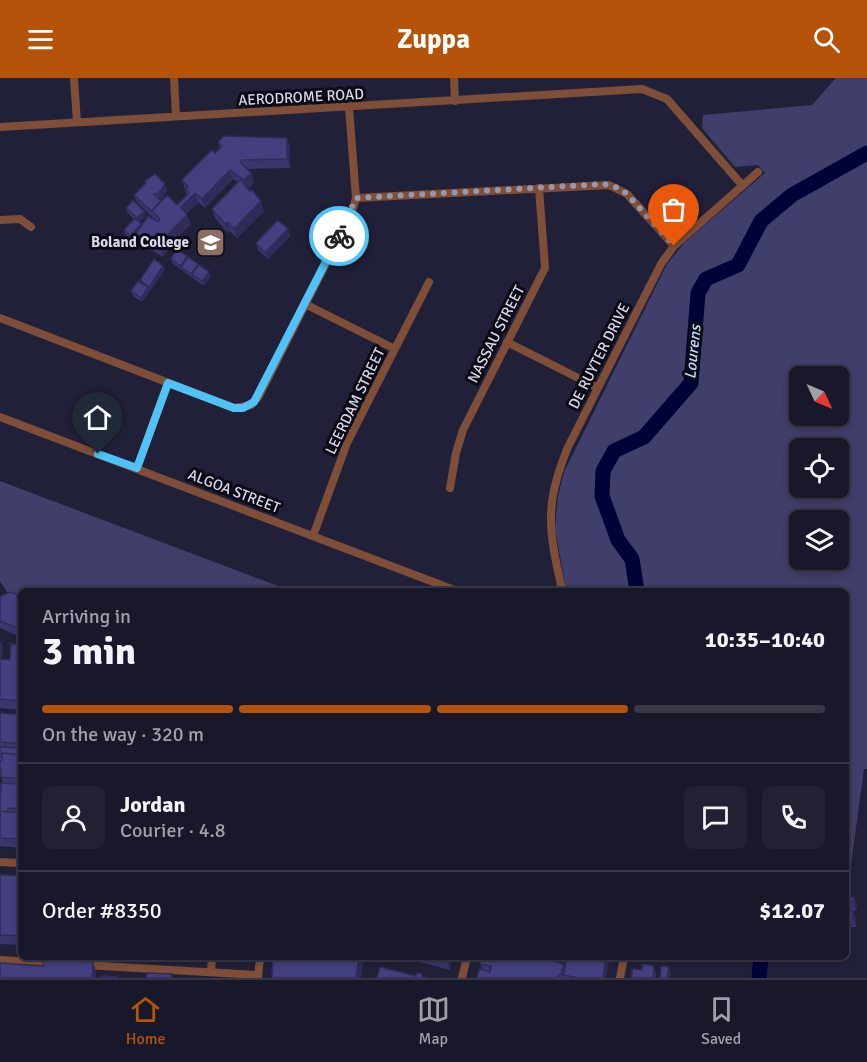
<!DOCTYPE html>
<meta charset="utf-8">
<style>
body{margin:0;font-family:Signika,sans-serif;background:#222133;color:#f1f3f6;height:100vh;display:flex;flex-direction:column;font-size:22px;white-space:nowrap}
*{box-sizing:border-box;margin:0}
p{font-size:20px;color:#9fa0a9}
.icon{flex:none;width:33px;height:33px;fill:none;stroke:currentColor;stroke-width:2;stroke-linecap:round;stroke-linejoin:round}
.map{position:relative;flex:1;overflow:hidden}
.details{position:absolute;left:18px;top:510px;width:831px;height:372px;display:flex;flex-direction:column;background:#19182b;border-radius:9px;box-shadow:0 3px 9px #0003,0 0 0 2px #373747}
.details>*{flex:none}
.needle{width:39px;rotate:134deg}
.buttons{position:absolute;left:789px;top:288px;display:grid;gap:12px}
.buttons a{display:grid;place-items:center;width:60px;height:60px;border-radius:9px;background:#19182b;box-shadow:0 3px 9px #0003,0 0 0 2px #373747;font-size:30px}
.pin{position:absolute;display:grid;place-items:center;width:51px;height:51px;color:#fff;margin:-62px -26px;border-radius:50% 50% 50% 0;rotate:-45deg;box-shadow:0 0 6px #0007}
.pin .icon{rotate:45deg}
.courier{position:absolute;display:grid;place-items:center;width:60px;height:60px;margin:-30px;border:4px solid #4fc3f7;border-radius:50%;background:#fff;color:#222;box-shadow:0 2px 8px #0007}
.overview em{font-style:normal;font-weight:700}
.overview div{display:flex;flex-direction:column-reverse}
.overview{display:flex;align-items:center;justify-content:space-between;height:102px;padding:0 24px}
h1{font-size:39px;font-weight:700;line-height:45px}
.bar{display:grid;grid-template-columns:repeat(4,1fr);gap:9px 6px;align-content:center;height:72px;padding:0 24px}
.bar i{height:8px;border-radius:4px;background:#373747}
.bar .on{background:#b45309}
.bar p{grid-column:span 4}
.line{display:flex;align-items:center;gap:15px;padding:0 24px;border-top:2px solid #373747}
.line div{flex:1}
.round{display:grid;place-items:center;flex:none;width:63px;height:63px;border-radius:9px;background:#222133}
header{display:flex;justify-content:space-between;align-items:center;height:78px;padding:0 24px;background:#b45309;color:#fff;font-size:27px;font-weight:700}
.menu{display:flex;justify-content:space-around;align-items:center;height:84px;border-top:2px solid #373747;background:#19182b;font-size:16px;color:#9fa0a9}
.menu a{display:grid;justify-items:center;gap:3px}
.menu .on{color:#b45309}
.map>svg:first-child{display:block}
.green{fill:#403e6a;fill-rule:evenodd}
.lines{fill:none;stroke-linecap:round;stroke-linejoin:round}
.river{stroke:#000237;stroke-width:15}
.minor{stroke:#7f4e38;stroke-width:8}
.wall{fill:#3a366d}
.shaded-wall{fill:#302c59}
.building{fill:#443f7f;stroke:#302c59;stroke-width:1.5}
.done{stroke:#9798ab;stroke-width:6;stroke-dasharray:0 10.8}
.route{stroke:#4fc3f7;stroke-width:8}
.labels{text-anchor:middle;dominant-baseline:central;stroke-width:6;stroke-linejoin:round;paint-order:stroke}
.street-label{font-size:15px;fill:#d7d8e9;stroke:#0b0b16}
.poi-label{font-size:15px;font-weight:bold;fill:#d7d8e9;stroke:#0b0b16;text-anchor:end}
.water-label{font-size:16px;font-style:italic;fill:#c2d8fa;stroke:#0b0b16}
</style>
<header><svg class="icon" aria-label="menu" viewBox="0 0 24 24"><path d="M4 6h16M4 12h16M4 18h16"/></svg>Zuppa<svg class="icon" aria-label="search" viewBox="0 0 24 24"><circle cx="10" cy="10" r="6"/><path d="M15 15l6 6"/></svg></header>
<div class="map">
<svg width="867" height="900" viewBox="0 0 867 900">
<rect width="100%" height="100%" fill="#212039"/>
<path class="green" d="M836 0H867V691H864L848 809 846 513H559L561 507 565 505 555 451 558 418 564 394 667 186 684 165 765 95 758 87 735 89 702 50 703 37 812 27ZM800 298H838V338H800ZM800 370H838V410H800ZM800 442H838V482H800Z
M0 403 291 513H21V525L13 523 0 503Z"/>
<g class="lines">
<path class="river" d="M637 513 632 481 618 462 602 418 603 393 614 373 644 359 691 305 698 215 706 201 738 187 761 143 792 117 867 75
M759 900 761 879"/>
<path class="minor" d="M74 0 77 44
M174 0 176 38
M454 0 455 23
M0 49 642 11 667 21 742 107
M356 120 609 107 627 116 674 168
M0 142 20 141 31 149
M305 226 395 271
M0 240 234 330 251 327 259 318 352 134 356 120 349 30
M507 264 598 310
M0 339 457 513
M137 390 168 305
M450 410 456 375 463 352 545 190 539 110
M313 458 347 365 429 204
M559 513 561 507C548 450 545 424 568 369L661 186 674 168 758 94
M0 784 21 785
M0 882 52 885
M85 887 258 897
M211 894 212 879
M258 900 260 879
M462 900 467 879
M620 900 624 879"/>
</g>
<path class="wall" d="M287 60 290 69V90L247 91 254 104 248 111 264 133 237 160 230 153 228 155 215 140 212 131 238 104 233 101 205 130 198 124 186 136 191 146 173 164 163 179 139 165 136 158 132 162 125 156 124 152 134 141 127 134 126 130 144 133 146 138 139 144 142 147 155 142 154 139 153 140 137 124 134 117 146 106 145 103 167 113 160 123 161 124 177 127 187 117 182 102 220 70 218 64Z
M288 151 290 158 268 181 258 172 256 165Z
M188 180 198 186 211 198 204 208 172 185 171 181Z
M165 192 150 213 148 212 149 214 142 224 133 218 131 213 141 205 140 202Z
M21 518V559L0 550V521Z
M0 564 3 569 1 581 10 582 21 568V632L0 630Z
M0 635 21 637V770L0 768V722L3 705 0 696Z
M0 797 21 798V867L0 866Z
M846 806 851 815V819H854L857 828 856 833H853L856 842V849H846Z
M222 879H243L241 882Z
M407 879H452L450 892 408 881Z
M481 879H557L559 884 565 889 606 900H477L482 892 480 886Z"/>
<path class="shaded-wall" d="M287 60 290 69V90L287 81Z
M230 92 233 101 205 130 202 121Z
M251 95 254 104 247 111 244 102Z
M165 106 167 113 160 123 158 116Z
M195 115 198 124 184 138 181 129Z
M261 123 264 133 237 160 234 151Z
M144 133 146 138 139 145 137 140Z
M187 137 191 146 173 164 163 179 160 170 170 154Z
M227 144 230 153 228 155 225 146Z
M141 146 143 151 136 156V158L132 162 130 158Z
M288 151 290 158 268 181 265 175Z
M163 188 165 192 150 213 149 209Z
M209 194 211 198 204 208 202 203Z
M148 210 149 214 142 224 141 220Z
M1 565 3 569 0 583V570Z
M848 806 851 815V824L847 819Z
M854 819 857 828 856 833 853 824Z
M853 833 856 842V849L853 840Z
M359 879H364L361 900H356Z
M447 879H452L450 892 447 883Z
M606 879H610L606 900H603Z
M93 884 96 894V900H92Z
M564 886 567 895 564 900H563L561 896Z
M654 888 656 895V900H653Z
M669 889 671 894 670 900H667Z"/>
<path class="building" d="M224 58 287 60V81L242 82 240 84 251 95 244 102 230 92 202 121 195 115 181 129 187 137 170 154 160 170 136 156 148 138 158 144 160 141 152 133 167 117 177 127 189 115 186 112 188 109 182 102 212 72 215 75 222 68 218 64Z
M155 96 165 106 158 116H154L161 123 151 133 134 117 146 105 145 103Z
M240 102 250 113 252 112 261 123 234 151 227 144 225 146 212 131Z
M133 122 144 133 137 140 126 130Z
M135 140 141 146 130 158 124 152Z
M278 142 288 151 265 175 256 165Z
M177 171 187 178 181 188 171 181Z
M188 179 198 186 191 196 181 189Z
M154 181 163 188 149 209 140 202Z
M199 187 209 194 202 203 192 196Z
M138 203 148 210 141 220 131 213Z
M11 514 21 518V551L0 543V521L1 518Z
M11 565 21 568V623L0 621V581L10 582Z
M0 635 21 637V666L0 664Z
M0 669 21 670V677L2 675V677H0Z
M2 675 21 677V701L1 699V692L0 691V684L2 682Z
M1 705 21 706V731L8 730V734L0 733Z
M0 733 21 735V763L19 761 0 760Z
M0 797 21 798V858L0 857Z
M846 806H848L847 819H854L853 824H846Z
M846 827V832L853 833V840H846Z
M273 879H359L356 900H272Z
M432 879H447V883Z
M481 879H556L555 884 564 886 561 896 555 900H477L479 891 490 894 491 888 480 886Z
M567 879H606L603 900H578L564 897 563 899Z
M44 882 93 884 92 900H0V885L43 888Z
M643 886 654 888 653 900H632V891L642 892Z
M661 888 669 889 667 900H660Z
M380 889 416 898 417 895 422 896V899L427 900H377Z
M147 895 172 896 171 900H146Z
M564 897 578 900H564Z
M101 898 117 899V900H100Z"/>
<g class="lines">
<path class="done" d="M339 158 356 120 604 106 619 110 627 116 674 168"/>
<path class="route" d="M98 376 137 390 168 305 234 330H243L254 324 339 158"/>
</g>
<defs>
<symbol id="university-square" viewBox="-11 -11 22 22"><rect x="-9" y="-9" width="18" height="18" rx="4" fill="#8d6e63" stroke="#0b0b16"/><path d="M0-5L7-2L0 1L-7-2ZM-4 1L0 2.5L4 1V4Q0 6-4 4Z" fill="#fff"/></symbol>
</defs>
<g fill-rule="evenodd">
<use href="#university-square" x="194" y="148" width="33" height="33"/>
</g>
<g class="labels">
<g class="street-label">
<text transform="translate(301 19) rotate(-3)">AERODROME ROAD</text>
<text transform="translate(496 256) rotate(-63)">NASSAU STREET</text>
<text transform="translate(599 278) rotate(-63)">DE RUYTER DRIVE</text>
<text transform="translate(355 323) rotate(-64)">LEERDAM STREET</text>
<text transform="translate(234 413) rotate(21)">ALGOA STREET</text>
</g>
<g class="poi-label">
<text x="189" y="164">Boland College</text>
</g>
<g class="water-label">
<text transform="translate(693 274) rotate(-84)">Lourens</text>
</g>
</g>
</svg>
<div class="buttons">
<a><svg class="needle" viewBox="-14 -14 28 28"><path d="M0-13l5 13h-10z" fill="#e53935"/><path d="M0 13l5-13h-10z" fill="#9fa0a9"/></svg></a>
<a><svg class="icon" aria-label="locate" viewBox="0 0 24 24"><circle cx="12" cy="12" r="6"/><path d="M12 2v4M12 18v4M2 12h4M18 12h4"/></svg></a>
<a><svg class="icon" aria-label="layers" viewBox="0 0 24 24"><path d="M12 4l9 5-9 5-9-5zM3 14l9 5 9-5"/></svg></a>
</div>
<div class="pin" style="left:674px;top:168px;background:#ea580c"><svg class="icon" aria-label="bag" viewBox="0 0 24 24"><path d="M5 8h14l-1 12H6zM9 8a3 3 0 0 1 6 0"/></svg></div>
<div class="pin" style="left:98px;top:376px;background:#1f2937"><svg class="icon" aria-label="home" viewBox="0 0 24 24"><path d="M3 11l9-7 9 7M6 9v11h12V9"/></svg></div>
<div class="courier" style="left:339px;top:158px"><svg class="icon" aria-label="bike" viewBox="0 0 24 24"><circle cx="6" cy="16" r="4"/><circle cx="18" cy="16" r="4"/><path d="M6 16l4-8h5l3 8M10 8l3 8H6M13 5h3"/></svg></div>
<section class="details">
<div class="overview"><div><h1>3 min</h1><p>Arriving in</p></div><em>10:35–10:40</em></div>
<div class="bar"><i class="on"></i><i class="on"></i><i class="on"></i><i></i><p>On the way · 320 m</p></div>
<div class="line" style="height:108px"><a class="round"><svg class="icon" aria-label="person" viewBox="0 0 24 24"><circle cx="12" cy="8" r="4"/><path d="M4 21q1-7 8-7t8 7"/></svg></a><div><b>Jordan</b><p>Courier · 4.8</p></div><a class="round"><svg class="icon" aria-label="chat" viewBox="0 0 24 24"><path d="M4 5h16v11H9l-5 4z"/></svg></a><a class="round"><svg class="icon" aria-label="phone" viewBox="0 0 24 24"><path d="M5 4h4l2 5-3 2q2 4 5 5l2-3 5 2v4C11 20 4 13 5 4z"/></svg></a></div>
<div class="line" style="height:78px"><div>Order #8350</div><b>$12.07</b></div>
</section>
</div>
<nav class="menu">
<a class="on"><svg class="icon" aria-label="home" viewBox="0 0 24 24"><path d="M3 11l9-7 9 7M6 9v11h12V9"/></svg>Home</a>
<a><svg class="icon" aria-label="map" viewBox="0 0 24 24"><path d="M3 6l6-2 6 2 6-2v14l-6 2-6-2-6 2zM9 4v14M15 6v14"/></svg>Map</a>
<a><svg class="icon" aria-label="saved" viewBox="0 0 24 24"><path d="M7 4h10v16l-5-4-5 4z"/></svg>Saved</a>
</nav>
